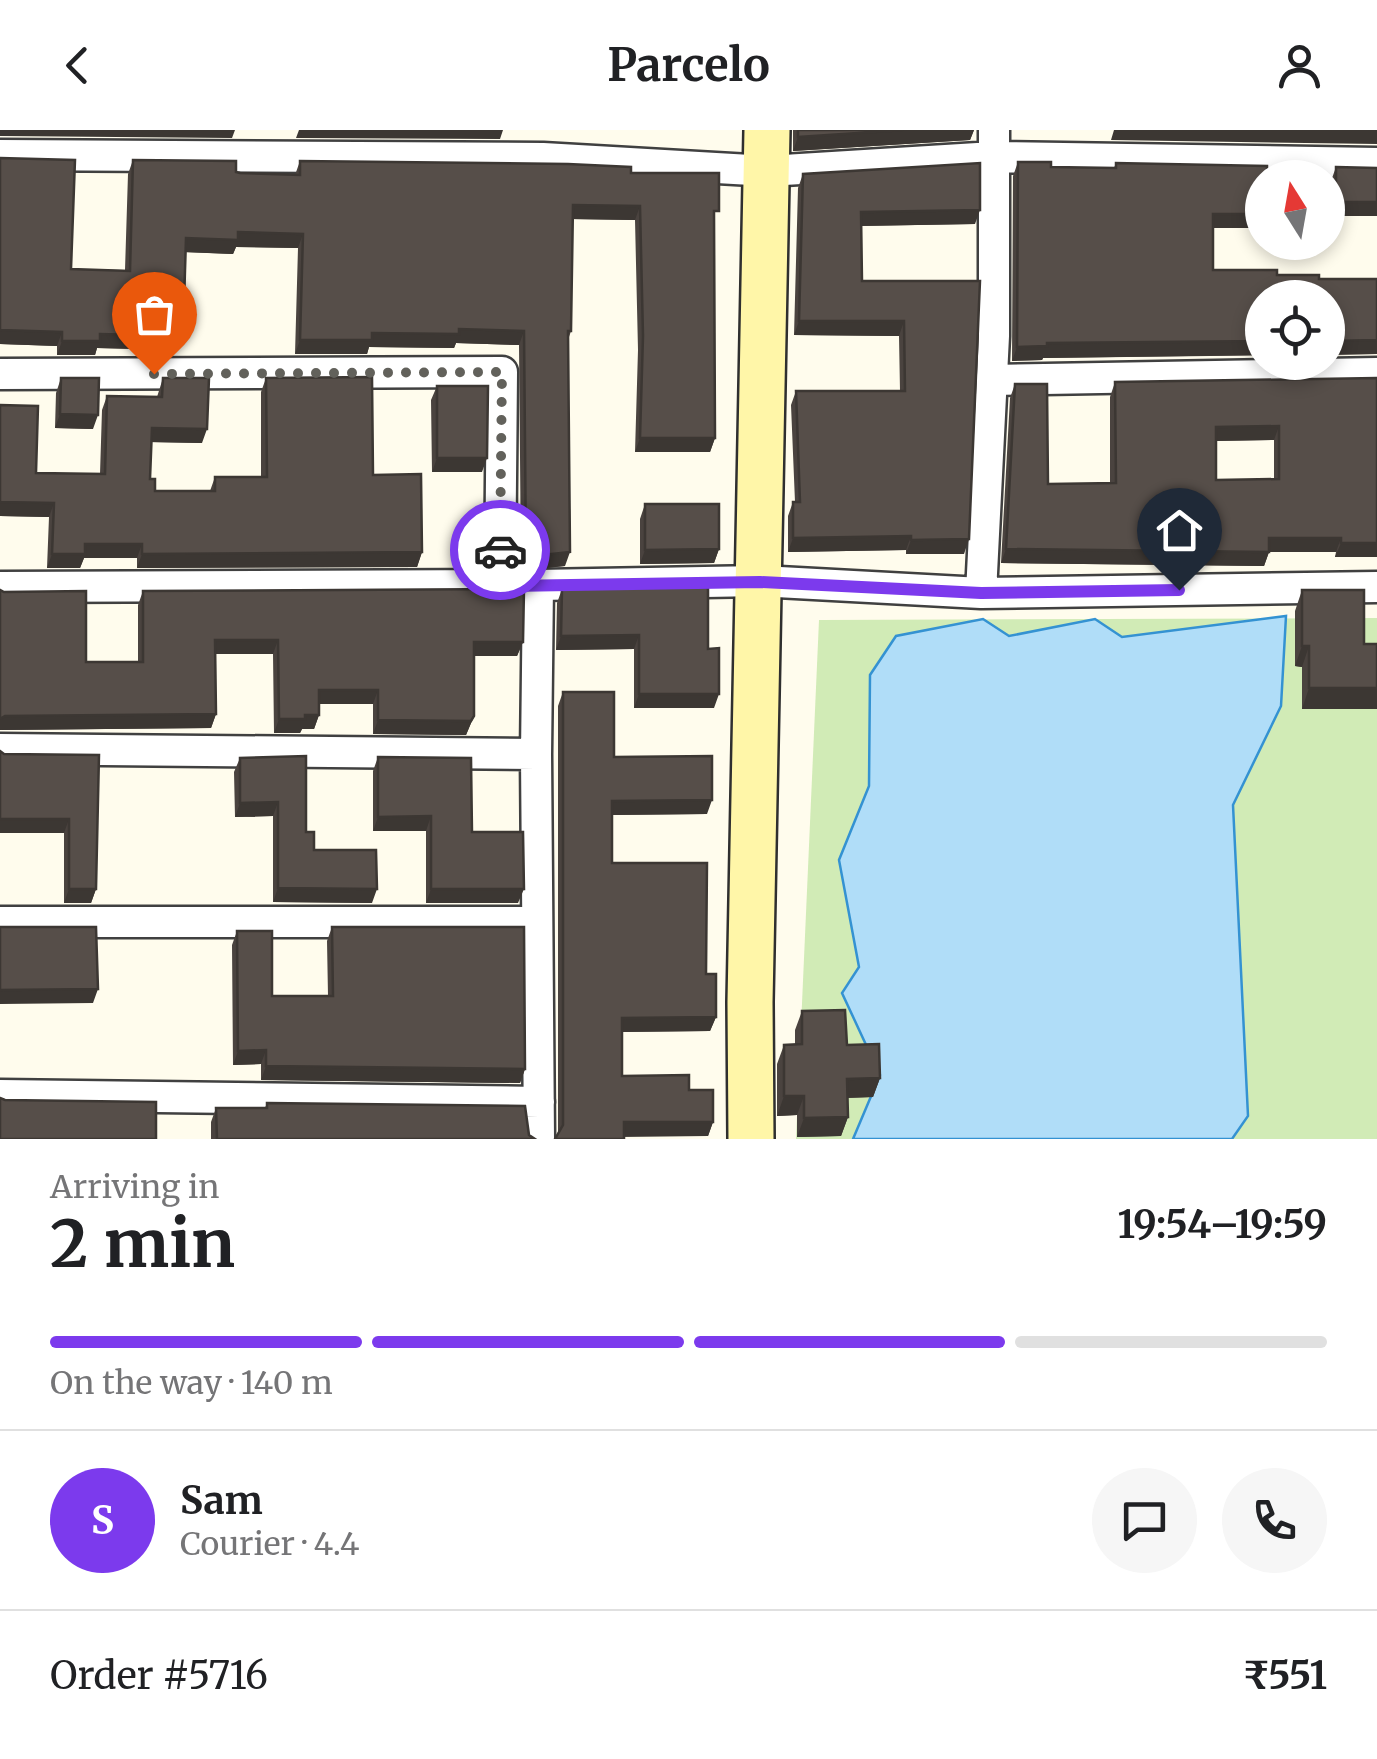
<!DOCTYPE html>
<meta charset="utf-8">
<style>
body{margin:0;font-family:Merriweather,serif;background:#f6f6f6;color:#202124;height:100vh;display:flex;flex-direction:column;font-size:38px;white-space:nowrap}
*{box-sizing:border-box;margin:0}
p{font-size:32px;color:#757577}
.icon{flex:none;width:55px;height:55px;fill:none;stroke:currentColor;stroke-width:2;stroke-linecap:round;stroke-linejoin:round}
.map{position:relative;height:1009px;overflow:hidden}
.side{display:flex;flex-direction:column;background:#fff;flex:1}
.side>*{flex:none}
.needle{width:65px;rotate:349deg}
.buttons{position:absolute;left:1245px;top:30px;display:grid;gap:20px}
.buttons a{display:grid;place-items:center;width:100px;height:100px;border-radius:50%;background:#fff;box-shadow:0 5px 15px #0003;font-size:50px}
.pin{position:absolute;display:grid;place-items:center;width:85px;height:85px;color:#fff;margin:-102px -42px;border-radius:50% 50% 50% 0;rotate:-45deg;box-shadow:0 0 10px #0007}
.pin .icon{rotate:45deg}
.courier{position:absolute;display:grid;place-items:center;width:100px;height:100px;margin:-50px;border:8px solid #7c3aed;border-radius:50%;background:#fff;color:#222;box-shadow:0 2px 12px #0007}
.overview em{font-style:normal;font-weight:700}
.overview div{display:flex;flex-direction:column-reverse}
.overview{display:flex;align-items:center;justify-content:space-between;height:170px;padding:0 50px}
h1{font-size:65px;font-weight:700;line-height:75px}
.bar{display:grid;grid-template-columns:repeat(4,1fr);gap:15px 10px;align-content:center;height:120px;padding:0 50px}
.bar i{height:12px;border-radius:8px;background:#e0e0e0}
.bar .current{background:#7c3aed}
.bar p{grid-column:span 4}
.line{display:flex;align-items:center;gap:25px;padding:0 50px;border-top:2px solid #e0e0e0}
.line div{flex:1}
.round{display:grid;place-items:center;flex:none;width:105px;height:105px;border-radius:52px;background:#f6f6f6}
header{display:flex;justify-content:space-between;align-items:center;height:130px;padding:0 50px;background:#fff;font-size:45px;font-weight:700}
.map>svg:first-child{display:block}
.green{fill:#d1ebb6}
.water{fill:#b0ddf8;stroke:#3492d2;stroke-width:2.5}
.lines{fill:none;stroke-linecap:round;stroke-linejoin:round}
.street-casing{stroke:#404040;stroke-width:35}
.secondary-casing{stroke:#2f2f2f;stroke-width:50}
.street{stroke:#fff;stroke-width:30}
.secondary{stroke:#fff6a8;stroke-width:45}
.wall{fill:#4a433f;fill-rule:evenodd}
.shaded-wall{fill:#3c3733}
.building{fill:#564e49;stroke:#3c3733;stroke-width:2.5;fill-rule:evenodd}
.done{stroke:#62615b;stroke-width:10;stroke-dasharray:0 18}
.route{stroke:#7c3aed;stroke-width:12}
</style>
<header><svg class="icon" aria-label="back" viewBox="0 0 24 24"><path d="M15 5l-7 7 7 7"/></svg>Parcelo<svg class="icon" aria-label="person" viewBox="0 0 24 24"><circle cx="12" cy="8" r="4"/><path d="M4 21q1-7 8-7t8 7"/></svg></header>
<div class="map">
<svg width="1377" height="1009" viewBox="0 0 1377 1009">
<rect width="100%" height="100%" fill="#fffced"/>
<path class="green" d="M1377 488V1009H796L819 490Z"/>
<path class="water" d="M1286 486 1281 576 1233 675 1248 986 1232 1009H853L880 945 842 863 859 837 839 730 869 656 870 545 896 506 983 489 1009 506 1095 489 1122 507Z"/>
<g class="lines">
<defs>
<path id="street" d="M994 0V206L981 463 1377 457
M0 25 543 28 768 41 994 27 1377 33
M0 244 502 242 500 456
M992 250 1377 243
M0 457 517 455
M0 619 536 624
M0 792H537
M0 965 539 972
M539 1009 536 624 538 455 760 451 981 463"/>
<path id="secondary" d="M751 1009 750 872 767 0"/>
</defs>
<use href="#street" class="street-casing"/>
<use href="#secondary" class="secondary-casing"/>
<use href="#street" class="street"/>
<use href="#secondary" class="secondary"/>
</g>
<path class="wall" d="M793 0H974L970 10 793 21Z
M0 28 71 139 125 140 128 44 133 30 240 43 295 45 300 31 631 43 714 95 715 308 710 322H635L638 220 635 90 573 89 571 201 568 210 565 436 527 440 521 437 519 215 456 213 454 218 369 217 367 224H295L298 118 236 117 233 124 186 122 178 220 97 218 95 225H57V216L0 214Z
M1018 32 1051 37 1114 38 1116 33 1262 98H1213V140L1319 149H1377V224L1043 228 1042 230 1012 231 1013 46Z
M1336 37 1377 38 1331 86V51Z
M803 44 975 94 861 96 862 151H980L964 424H906V420L788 422V386L793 372H795L791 275 796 261H900L899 206 794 205 798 58Z
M61 248 93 299 55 298 56 263Z
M163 248 202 313 151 312 150 349 155 361H210L215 347H261V262L266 248 373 345 422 422 417 437 137 438V428H84L80 438H47L49 387 0 386V276L36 343 100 344 102 280 107 266 157 267Z
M1377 248V427H1335L1336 422H1269L1264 436 1001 433 1010 268 1015 254 1048 354 1110 353V267L1115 252ZM1274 310V350H1216V311Z
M437 256 482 342H432L431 270Z
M645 374 719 419 714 433 640 434V389Z
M562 459 708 519 714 578H634V519L556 520 557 473Z
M0 460 86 532H138V475L143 461 523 512 517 526H474V586L466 605 373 604V574H319V585L314 599H302L300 603H274L273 524H215L216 584 211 598 0 600Z
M1302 460 1364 514H1377V579H1302V537L1295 536V481Z
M563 562 614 627 707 684 612 685V733L706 844 716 887 710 901 622 902V946L689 960 713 992 708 1006H624L558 1004V576Z
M0 621 4 624 99 625 96 759 91 773H64V703H0Z
M378 627 472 702 518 773H426V701H373V641Z
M240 628 306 702 314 720 372 773 273 772V686L235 687 234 642Z
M332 797 525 939 520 953 261 950V934L233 935 232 815 237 801 272 866H328L327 811Z
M802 881 847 915 880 948 873 967 848 968V987L841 1006 797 1007V985L777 986V934L784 915 795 914V900Z
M267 973 529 1005 535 1009H211V992L216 978H265Z"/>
<path class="shaded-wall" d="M0 0H235L232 8 0 6Z
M299 0H503L500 9 296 8Z
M903 0H974L970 10 793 21 798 7Z
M1114 0H1377V14L1111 10Z
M1336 72H1377V86H1331Z
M573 75 640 76 635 90 568 89Z
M980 80 975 94 856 96 861 82Z
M1213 84H1262V98H1208Z
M238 102 303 104 298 118 236 117 233 124 181 122 186 108Z
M799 191H904L899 206 794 205Z
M459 199 524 201 519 215 456 213 454 218 369 217 367 224H295L300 210 372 203Z
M0 200 62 202 57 216 0 214Z
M100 204 183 206 178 220 97 218 95 225H57L62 211Z
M1377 210V224L1328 225V211Z
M1262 211V225L1043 228 1042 230 1012 231 1017 217 1047 213Z
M60 284 98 285 93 299 55 298Z
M1279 296 1274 310 1211 311 1216 297Z
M152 298 207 299 202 313 147 312Z
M640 308H715L710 322H635Z
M437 328H487L482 342H432Z
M0 372 54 373 49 387 0 386Z
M911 406 906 420 788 422 793 408Z
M1269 408H1341L1336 422H1269L1264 436 1001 433 1006 419Z
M969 409 964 424H906L911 410Z
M1341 413H1377V427H1335Z
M85 414H142L137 428H84L80 438H47L52 424Z
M719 419 714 433 640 434 645 420Z
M422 422 417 437 137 438 142 424Z
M570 422 565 436 527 440 533 426Z
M639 505 634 519 556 520 561 506Z
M215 510H278L273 524H210Z
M474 512H523L517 526H469Z
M1302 516H1309L1302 537 1295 536Z
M1309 558H1377V579H1302Z
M319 560H378L373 574H314Z
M639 564H719L714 578H634Z
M216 584 211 598 0 600V589L5 586Z
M305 585H319L314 599H302L300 603H274L279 589Z
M474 586 466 605 373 604 378 590Z
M712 670 707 684 607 685 612 671Z
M278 672 273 686 235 687 240 673Z
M431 686 426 701H373L378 687Z
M0 689H69L64 703H0Z
M278 758 377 759 372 773 273 772Z
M69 759H96L91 773H64Z
M431 759H524L518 773H426Z
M98 859 93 873 0 874V860Z
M716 887 710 901 616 902 622 888Z
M266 920 261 934 233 935 238 921Z
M266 936 525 939 520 953 261 950Z
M880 948 873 967 840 968 847 949Z
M784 966H804L797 985 777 986Z
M848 987 841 1006 797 1007 804 988Z
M624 992H713L708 1006 619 1007Z"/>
<path class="building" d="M798 0H903L798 7Z
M0 28 75 30 71 139 130 141 133 30 236 31V42L240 43 300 45V31L568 34 631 37V43H719V81H714L715 308H640L643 206 640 76 573 75 571 201H568L570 422 533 426 526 423 524 201 459 199V204L372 203V210H300L303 104 238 102V110L186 108 183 206 100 204V211H62V202L0 200Z
M1018 32H1051V37L1116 38V33L1267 36V48H1262V84H1213V140H1277V145H1319V149H1377V210L1328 211V168H1262V211L1047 213V216L1017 217Z
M980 33V80L861 82 862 151H980L969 409 911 410V406L793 408V372H800L796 261H905L904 191H799L803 44Z
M1336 37 1377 38V72H1336Z
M372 247 373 345 421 344 422 422 142 424V414H85V424H52L54 373 0 372V275L38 276 36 343 105 344 107 266 162 267 163 248H209L207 299 152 298 150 349H155V361H215V347H267L266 248Z
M61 248H99L98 285 60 284Z
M1377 248V413H1341V408H1269V422L1006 419 1015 254H1047L1048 354 1116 353 1115 252ZM1279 296V349L1216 350V297Z
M437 256H488L487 328H437Z
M645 374H719V419L645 420Z
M708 457V519L719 518V564H639V505L561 506 562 459Z
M524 459 523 512H474V586L471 591 378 590V560H319V585H305V589H279L278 510H215L216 584 5 586 0 589V460L4 462 86 461V532H143V461Z
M1302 460H1364V514H1377V558H1309V516H1302Z
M563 562H614V627L712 626V670L612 671V733H707L706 844H716V887L622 888V946L689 945V960H713V992H624V1009H555L563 995Z
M0 621 4 624 99 625 96 759H69V689H0Z
M306 626V702H314V720H376L377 759 278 758V672L240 673V628Z
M378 627 471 628 472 702H523L524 759H431V686L378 687Z
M0 797H96L98 859 0 860Z
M332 797H524L525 939 266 936V920L238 921 237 801H272V866H333Z
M845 880 847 915 879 914 880 948 847 949 848 987 804 988V966H784V915L802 914V881Z
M0 968 5 970 156 972V1009H0Z
M267 973 525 976 529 1005 535 1009H217L216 978H267Z"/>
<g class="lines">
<path class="done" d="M154 244 502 242 500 420"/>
<path class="route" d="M500 420V456L760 452 981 463 1179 460"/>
</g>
</svg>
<div class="buttons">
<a><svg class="needle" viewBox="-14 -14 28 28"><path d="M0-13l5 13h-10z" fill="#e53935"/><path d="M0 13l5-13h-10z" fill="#757577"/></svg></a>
<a><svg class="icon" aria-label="locate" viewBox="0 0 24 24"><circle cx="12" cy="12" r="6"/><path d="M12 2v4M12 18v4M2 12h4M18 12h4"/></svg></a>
</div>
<div class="pin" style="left:154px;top:244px;background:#ea580c"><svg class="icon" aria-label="bag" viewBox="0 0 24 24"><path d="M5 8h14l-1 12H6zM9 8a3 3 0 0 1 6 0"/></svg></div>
<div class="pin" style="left:1179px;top:460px;background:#1f2937"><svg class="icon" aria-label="home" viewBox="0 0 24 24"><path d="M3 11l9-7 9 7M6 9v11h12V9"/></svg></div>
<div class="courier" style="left:500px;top:420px"><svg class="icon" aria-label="car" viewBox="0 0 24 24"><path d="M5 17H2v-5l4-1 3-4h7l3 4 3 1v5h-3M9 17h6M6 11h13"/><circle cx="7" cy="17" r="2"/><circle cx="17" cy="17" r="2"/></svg></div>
</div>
<section class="side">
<div class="overview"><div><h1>2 min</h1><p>Arriving in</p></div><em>19:54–19:59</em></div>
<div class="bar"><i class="current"></i><i class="current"></i><i class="current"></i><i></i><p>On the way · 140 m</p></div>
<div class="line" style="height:180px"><b class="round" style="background:#7c3aed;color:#fff">S</b><div><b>Sam</b><p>Courier · 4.4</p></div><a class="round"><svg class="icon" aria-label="chat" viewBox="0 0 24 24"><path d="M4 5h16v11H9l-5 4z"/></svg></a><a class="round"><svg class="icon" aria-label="phone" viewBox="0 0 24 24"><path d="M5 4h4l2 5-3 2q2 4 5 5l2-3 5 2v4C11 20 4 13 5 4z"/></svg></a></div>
<div class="line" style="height:130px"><div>Order #5716</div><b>₹551</b></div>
</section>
